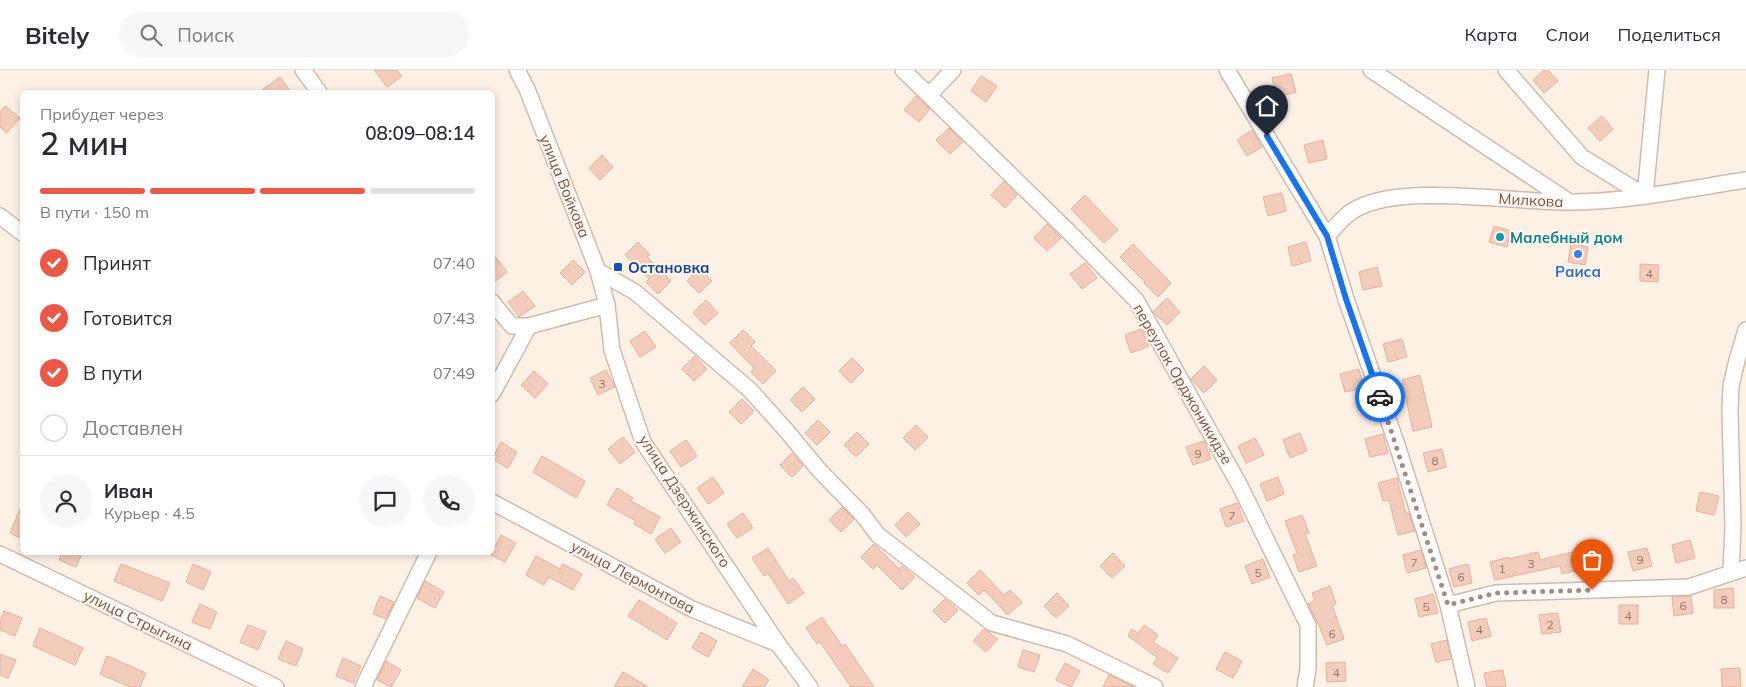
<!DOCTYPE html>
<html lang="ru">
<meta charset="utf-8">
<style>
body{margin:0;font-family:Mulish,sans-serif;background:#f7f7f7;color:#2b2b33;height:100vh;display:flex;flex-direction:column;font-size:19px;white-space:nowrap}
*{box-sizing:border-box;margin:0}
p{font-size:16px;color:#7c7c81}
.icon{flex:none;width:28px;height:28px;fill:none;stroke:currentColor;stroke-width:2;stroke-linecap:round;stroke-linejoin:round}
.map{position:relative;flex:1;overflow:hidden}
.panel{position:absolute;left:20px;top:20px;width:475px;height:465px;display:flex;flex-direction:column;background:#fff;border-radius:8px;box-shadow:0 2px 8px #0003}
.panel>*{flex:none}
.pin{position:absolute;display:grid;place-items:center;width:42px;height:42px;color:#fff;margin:-51px -21px;border-radius:50% 50% 50% 0;rotate:-45deg;box-shadow:0 0 5px #0007}
.pin .icon{rotate:45deg}
.courier{position:absolute;display:grid;place-items:center;width:50px;height:50px;margin:-25px;border:4px solid #1a73e8;border-radius:50%;background:#fff;color:#222;box-shadow:0 1px 6px #0007}
.head em{font-style:normal;font-weight:600}
.head div{display:flex;flex-direction:column-reverse}
.head{display:flex;align-items:center;justify-content:space-between;height:85px;padding:0 20px}
h1{font-size:32px;font-weight:600;line-height:38px}
.bar{display:grid;grid-template-columns:repeat(4,1fr);gap:8px 5px;align-content:center;height:60px;padding:0 20px}
.bar i{height:6px;border-radius:4px;background:#e1e1e2}
.bar .current{background:#ea5947}
.bar p{grid-column:span 4}
.line{display:flex;align-items:center;gap:12px;padding:0 20px;border-top:1px solid #e1e1e2}
.line div{flex:1}
.round{display:grid;place-items:center;flex:none;width:52px;height:52px;border-radius:26px;background:#f7f7f7}
ol{padding:0 20px;list-style:none}
li{display:flex;align-items:center;gap:15px;height:55px}
li p{margin-inline-start:auto}
li .icon{padding:5px;border-radius:50%;background:#ea5947;color:#fff;stroke-width:4}
li:last-child{color:#7c7c81}
li i{width:28px;height:28px;border:2px solid #e1e1e2;border-radius:50%}
header{display:flex;align-items:center;gap:30px;box-sizing:border-box;height:70px;padding:0 25px;background:#fff;border-bottom:1px solid #e1e1e2}
header strong{font-size:24px}
nav{display:flex;gap:28px;margin-inline-start:auto;font-size:18px}
.search{width:350px;height:45px;background:#f7f7f7;display:flex;align-items:center;gap:12px;box-sizing:border-box;padding:0 18px;border-radius:28px;color:#7c7c81;font-size:19px}
.map>svg:first-child{display:block}
.building{fill:#f3ccbc;stroke:#e7b09c}
.lines{fill:none;stroke-linecap:round;stroke-linejoin:round}
.minor-casing{stroke:#d1baad;stroke-width:18}
.minor{stroke:#fff;stroke-width:15}
.done{stroke:#a68c80;stroke-width:5;stroke-dasharray:0 9}
.route{stroke:#1a73e8;stroke-width:6}
.culture-dot{fill:#0f9aa8;stroke:#fff6ed;stroke-width:2}
.shop-dot{fill:#3f7fe0;stroke:#fff6ed;stroke-width:2}
.transit-dot{fill:#1a4fb4;stroke:#fff6ed;stroke-width:2}
.labels{text-anchor:middle;dominant-baseline:central;stroke-width:4;stroke-linejoin:round;paint-order:stroke}
.number-label{font-size:12px;fill:#967366}
.street-label{font-size:15px;fill:#775549;stroke:#fff6ed}
.culture-label{font-size:15px;font-weight:bold;fill:#0d838f;stroke:#fff6ed;text-anchor:start}
.transit-label{font-size:15px;font-weight:bold;fill:#164399;stroke:#fff6ed;text-anchor:start}
.shop-label{font-size:15px;font-weight:bold;fill:#366cbe;stroke:#fff6ed}
</style>
<header>
<strong>Bitely</strong>
<div class="search"><svg class="icon" aria-label="search" viewBox="0 0 24 24"><circle cx="10" cy="10" r="6"/><path d="M15 15l6 6"/></svg>Поиск</div>
<nav><a>Карта</a><a>Слои</a><a>Поделиться</a></nav>
</header>
<div class="map">
<svg width="1746" height="617" viewBox="0 0 1746 617">
<rect width="100%" height="100%" fill="#fdf1e6"/>
<path class="building" d="M374 0H397L402 6 387 17Z
M1544 0H1548L1558 11 1544 23 1533 10Z
M1291 4 1296 22 1277 27 1272 8Z
M981 6 997 16 986 32 971 21Z
M280 7 291 22H259Z
M916 26 930 39 919 52 904 40Z
M5 36 20 48 7 63 0 57V42Z
M1602 46 1613 59 1600 71 1588 58Z
M949 58 963 72 950 84 936 70Z
M1252 60 1262 77 1247 86 1237 70Z
M1323 70 1327 89 1309 93 1304 75Z
M602 85 613 97 600 110 589 98Z
M1004 111 1017 125 1005 138 991 125Z
M1282 123 1286 141 1268 146 1263 127Z
M1085 125 1118 160 1104 173 1071 139Z
M1047 154 1061 168 1047 181 1034 168Z
M1494 156 1511 161 1507 177 1489 172Z
M638 172 650 185 647 187 671 211 658 224 646 212 649 209 625 185Z
M1306 172 1311 191 1292 196 1288 177Z
M1571 173 1588 177 1585 195 1568 192Z
M1133 174 1171 213 1158 227 1144 213 1145 212 1120 187Z
M492 182 507 202 492 214Z
M573 190 585 202 572 215 560 203Z
M1085 193 1097 208 1082 219 1070 204Z
M1640 194 1659 195 1658 212 1640 211Z
M1377 197 1382 216 1363 220 1359 202Z
M700 198 712 211 699 223 687 211Z
M523 221 535 236 519 247 508 232Z
M1167 228 1180 242 1167 255 1153 242Z
M706 230 718 243 705 255 693 243Z
M1141 259 1149 276 1131 283 1125 265Z
M743 260 755 272 751 276 776 301 763 314 751 302 754 298 730 273Z
M645 261 656 277 640 287 630 271Z
M1402 269 1407 287 1388 292 1383 274Z
M695 286 707 299 694 311 682 299Z
M852 288 864 300 851 313 839 301Z
M1204 296 1217 310 1204 323 1191 309Z
M1359 299 1364 318 1345 322 1340 304Z
M606 300 615 317 598 325 590 308Z
M534 301 548 314 535 328 521 315Z
M1420 305 1432 357 1413 361 1402 310Z
M803 317 815 329 802 342 790 330Z
M742 329 754 341 741 354 729 342Z
M818 350 830 362 817 375 805 363Z
M916 355 928 367 915 380 903 368Z
M857 362 869 374 856 387 844 375Z
M1300 363 1307 381 1290 388 1283 370Z
M1383 364 1388 383 1370 387 1365 369Z
M623 367 635 382 620 394 608 379Z
M1255 368 1264 385 1246 393 1238 376Z
M686 370 697 386 681 397 670 381Z
M1204 371 1211 389 1193 395 1186 377Z
M501 372 517 382 508 398 492 389Z
M1442 379 1446 397 1428 402 1423 383Z
M792 383 803 396 792 407 780 395Z
M542 386 585 411 576 428 533 402Z
M713 407 724 423 708 434 697 418Z
M1278 407 1284 424 1267 431 1260 414Z
M1397 408 1406 444 1409 443 1415 461 1398 465 1389 430 1383 431 1378 413Z
M617 418 633 428 631 431 660 447 651 464 634 454 636 451 607 435Z
M1700 422 1719 426 1714 445 1696 441Z
M1237 433 1244 451 1226 457 1220 439Z
M22 434V469L10 463Z
M842 437 854 449 841 462 829 450Z
M908 442 920 454 906 467 895 455Z
M743 443 753 458 737 468 727 454Z
M1302 445 1309 463 1305 464 1317 496 1299 502 1293 485 1297 483 1285 451Z
M671 458 681 472 665 483 655 469Z
M501 465 516 473 505 492 491 485Z
M1690 470 1695 488 1676 493 1672 475Z
M874 474 899 499 902 496 915 507 902 520 877 495 873 499 861 487Z
M768 478 789 511 793 508 804 523 788 534 768 503 764 506 752 488Z
M1647 478 1652 496 1633 501 1628 482Z
M1421 480 1426 498 1407 503 1403 485Z
M1576 481 1578 488 1607 481 1612 499 1593 504 1592 497 1562 504 1560 496 1495 510 1490 492 1509 487V489L1538 482 1540 490Z
M62 482H83L76 497 59 490Z
M1113 483 1125 496 1112 508 1100 496Z
M536 486 560 499 563 494 582 504 573 520 549 507 544 515 526 505Z
M1263 489 1270 507 1252 514 1245 496Z
M121 494 170 513 162 531 114 511Z
M193 494 211 502 203 520 186 512Z
M1468 494 1472 513 1454 517 1449 499Z
M980 500 1004 525 1010 520 1022 532 1008 545 984 520 979 525 967 513Z
M425 511 444 522 435 538 417 528Z
M1330 516 1336 534 1332 535 1344 569 1327 575 1317 551 1308 534 1315 531 1312 523Z
M1733 518 1734 538H1714V520Z
M1057 523 1069 536 1056 548 1044 536Z
M1433 524 1438 543 1419 547 1415 529Z
M380 526 394 532 386 549 373 544Z
M1691 526 1693 543 1674 546 1672 527Z
M945 529 958 540 945 553 933 541Z
M639 530 677 553 667 570 628 546Z
M200 534 217 542 210 559 192 552Z
M1619 535H1638V554H1619Z
M4 541 22 548 15 566 0 560V552Z
M1558 543 1561 562 1542 564 1539 545Z
M822 547 842 576 845 574 874 617H851L820 572 817 574 806 558Z
M1486 548 1491 566 1472 571 1468 552Z
M248 555 266 562 258 580 240 572Z
M1144 555 1158 565 1153 572 1178 588 1168 603 1153 594 1158 588 1128 566 1132 559 1138 563Z
M40 558 83 578 75 595 33 576Z
M984 559 998 569 986 582 973 571Z
M701 562 717 571 708 587 692 578Z
M1447 570 1451 589 1436 592 1431 574Z
M286 571 303 579 296 596 278 589Z
M1023 580 1040 585 1034 602 1018 597Z
M1225 582 1242 591 1233 608 1216 599Z
M0 584 16 590 8 608 0 605Z
M107 586 146 603 140 617H130L100 604Z
M343 588 361 596 353 613 336 606Z
M386 591 401 600 391 617 377 610Z
M1345 592 1346 611 1327 612 1326 593Z
M1065 593 1080 601 1071 617 1056 610Z
M1740 598 1741 617H1722L1721 599Z
M753 599 769 610 764 617H742Z
M1503 600 1506 617H1487L1484 603Z
M623 602 648 617H614Z
M1109 605 1134 617H1103Z"/>
<g class="lines">
<defs>
<path id="minor" d="M303 0 319 22
M517 0 527 19 598 201 607 235 612 280 643 372 778 574 810 617
M903 0 1067 160 1136 230 1240 416 1308 555V599L1305 617
M1227 0 1327 166 1346 229 1397 375 1448 535 1467 617
M1371 0 1568 131
M1506 0 1582 87 1645 126 1657 0
M929 25 953 0
M0 146 22 163
M1327 166C1335 158 1342 148 1351 142 1396 111 1514 133 1569 132 1628 132 1688 119 1746 110
M598 201 635 222 750 320 785 359 819 400 862 444 878 465 992 553 1067 574 1155 617
M492 232 512 256H529L607 235
M492 324 529 256
M492 432 692 539 778 574
M0 484 276 617
M1731 503 1733 456 1730 342 1731 316 1737 290 1746 260
M1448 535 1496 523 1689 517 1746 498
M363 617 429 482"/>
</defs>
<use href="#minor" class="minor-casing"/>
<use href="#minor" class="minor"/>
</g>
<g class="lines">
<path class="done" d="M1380 327 1448 535 1496 523 1592 520"/>
<path class="route" d="M1267 66 1327 166 1346 229 1380 327"/>
</g>
<circle class="culture-dot" cx="1500" cy="167" r="5"/>
<circle class="shop-dot" cx="1578" cy="184" r="5"/>
<rect class="transit-dot" x="613" y="192" width="10" height="10" rx="2.5"/>
<g class="labels">
<g class="number-label">
<text x="1649" y="203">4</text>
<text x="602" y="313">3</text>
<text x="1198" y="383">9</text>
<text x="1435" y="390">8</text>
<text x="1232" y="445">7</text>
<text x="1640" y="489">9</text>
<text x="1414" y="492">7</text>
<text x="1531" y="493">3</text>
<text x="1502" y="498">1</text>
<text x="1258" y="502">5</text>
<text x="1461" y="506">6</text>
<text x="1724" y="529">8</text>
<text x="1683" y="535">6</text>
<text x="1426" y="536">5</text>
<text x="1628" y="545">4</text>
<text x="1550" y="554">2</text>
<text x="1479" y="559">4</text>
<text x="1332" y="563">6</text>
<text x="1336" y="602">4</text>
</g>
<g class="street-label">
<text transform="translate(565 116) rotate(68)">улица Войкова</text>
<text transform="translate(1531 130) rotate(3)">Милкова</text>
<text transform="translate(1183 314) rotate(60)">переулок Орджоникидзе</text>
<text transform="translate(685 431) rotate(57)">улица Дзержинского</text>
<text transform="translate(633 507) rotate(28)">улица Лермонтова</text>
<text transform="translate(138 550) rotate(26)">улица Стрыгина</text>
</g>
<g class="culture-label">
<text x="1510" y="167">Малебный дом</text>
</g>
<g class="transit-label">
<text x="628" y="197">Остановка</text>
</g>
<g class="shop-label">
<text x="1578" y="201">Раиса</text>
</g>
</g>
</svg>
<div class="pin" style="left:1592px;top:520px;background:#ea580c"><svg class="icon" aria-label="bag" viewBox="0 0 24 24"><path d="M5 8h14l-1 12H6zM9 8a3 3 0 0 1 6 0"/></svg></div>
<div class="pin" style="left:1267px;top:66px;background:#1f2937"><svg class="icon" aria-label="home" viewBox="0 0 24 24"><path d="M3 11l9-7 9 7M6 9v11h12V9"/></svg></div>
<div class="courier" style="left:1380px;top:327px"><svg class="icon" aria-label="car" viewBox="0 0 24 24"><path d="M5 17H2v-5l4-1 3-4h7l3 4 3 1v5h-3M9 17h6M6 11h13"/><circle cx="7" cy="17" r="2"/><circle cx="17" cy="17" r="2"/></svg></div>
<section class="panel">
<div class="head"><div><h1>2 мин</h1><p>Прибудет через</p></div><em>08:09–08:14</em></div>
<div class="bar"><i class="current"></i><i class="current"></i><i class="current"></i><i></i><p>В пути · 150 m</p></div>
<ol>
<li><svg class="icon" aria-label="check" viewBox="0 0 24 24"><path d="M5 12l5 5 9-10"/></svg>Принят<p>07:40</p></li>
<li><svg class="icon" aria-label="check" viewBox="0 0 24 24"><path d="M5 12l5 5 9-10"/></svg>Готовится<p>07:43</p></li>
<li><svg class="icon" aria-label="check" viewBox="0 0 24 24"><path d="M5 12l5 5 9-10"/></svg>В пути<p>07:49</p></li>
<li><i></i>Доставлен</li>
</ol>
<div class="line" style="height:90px"><a class="round"><svg class="icon" aria-label="person" viewBox="0 0 24 24"><circle cx="12" cy="8" r="4"/><path d="M4 21q1-7 8-7t8 7"/></svg></a><div><b>Иван</b><p>Курьер · 4.5</p></div><a class="round"><svg class="icon" aria-label="chat" viewBox="0 0 24 24"><path d="M4 5h16v11H9l-5 4z"/></svg></a><a class="round"><svg class="icon" aria-label="phone" viewBox="0 0 24 24"><path d="M5 4h4l2 5-3 2q2 4 5 5l2-3 5 2v4C11 20 4 13 5 4z"/></svg></a></div>
</section>
</div>
